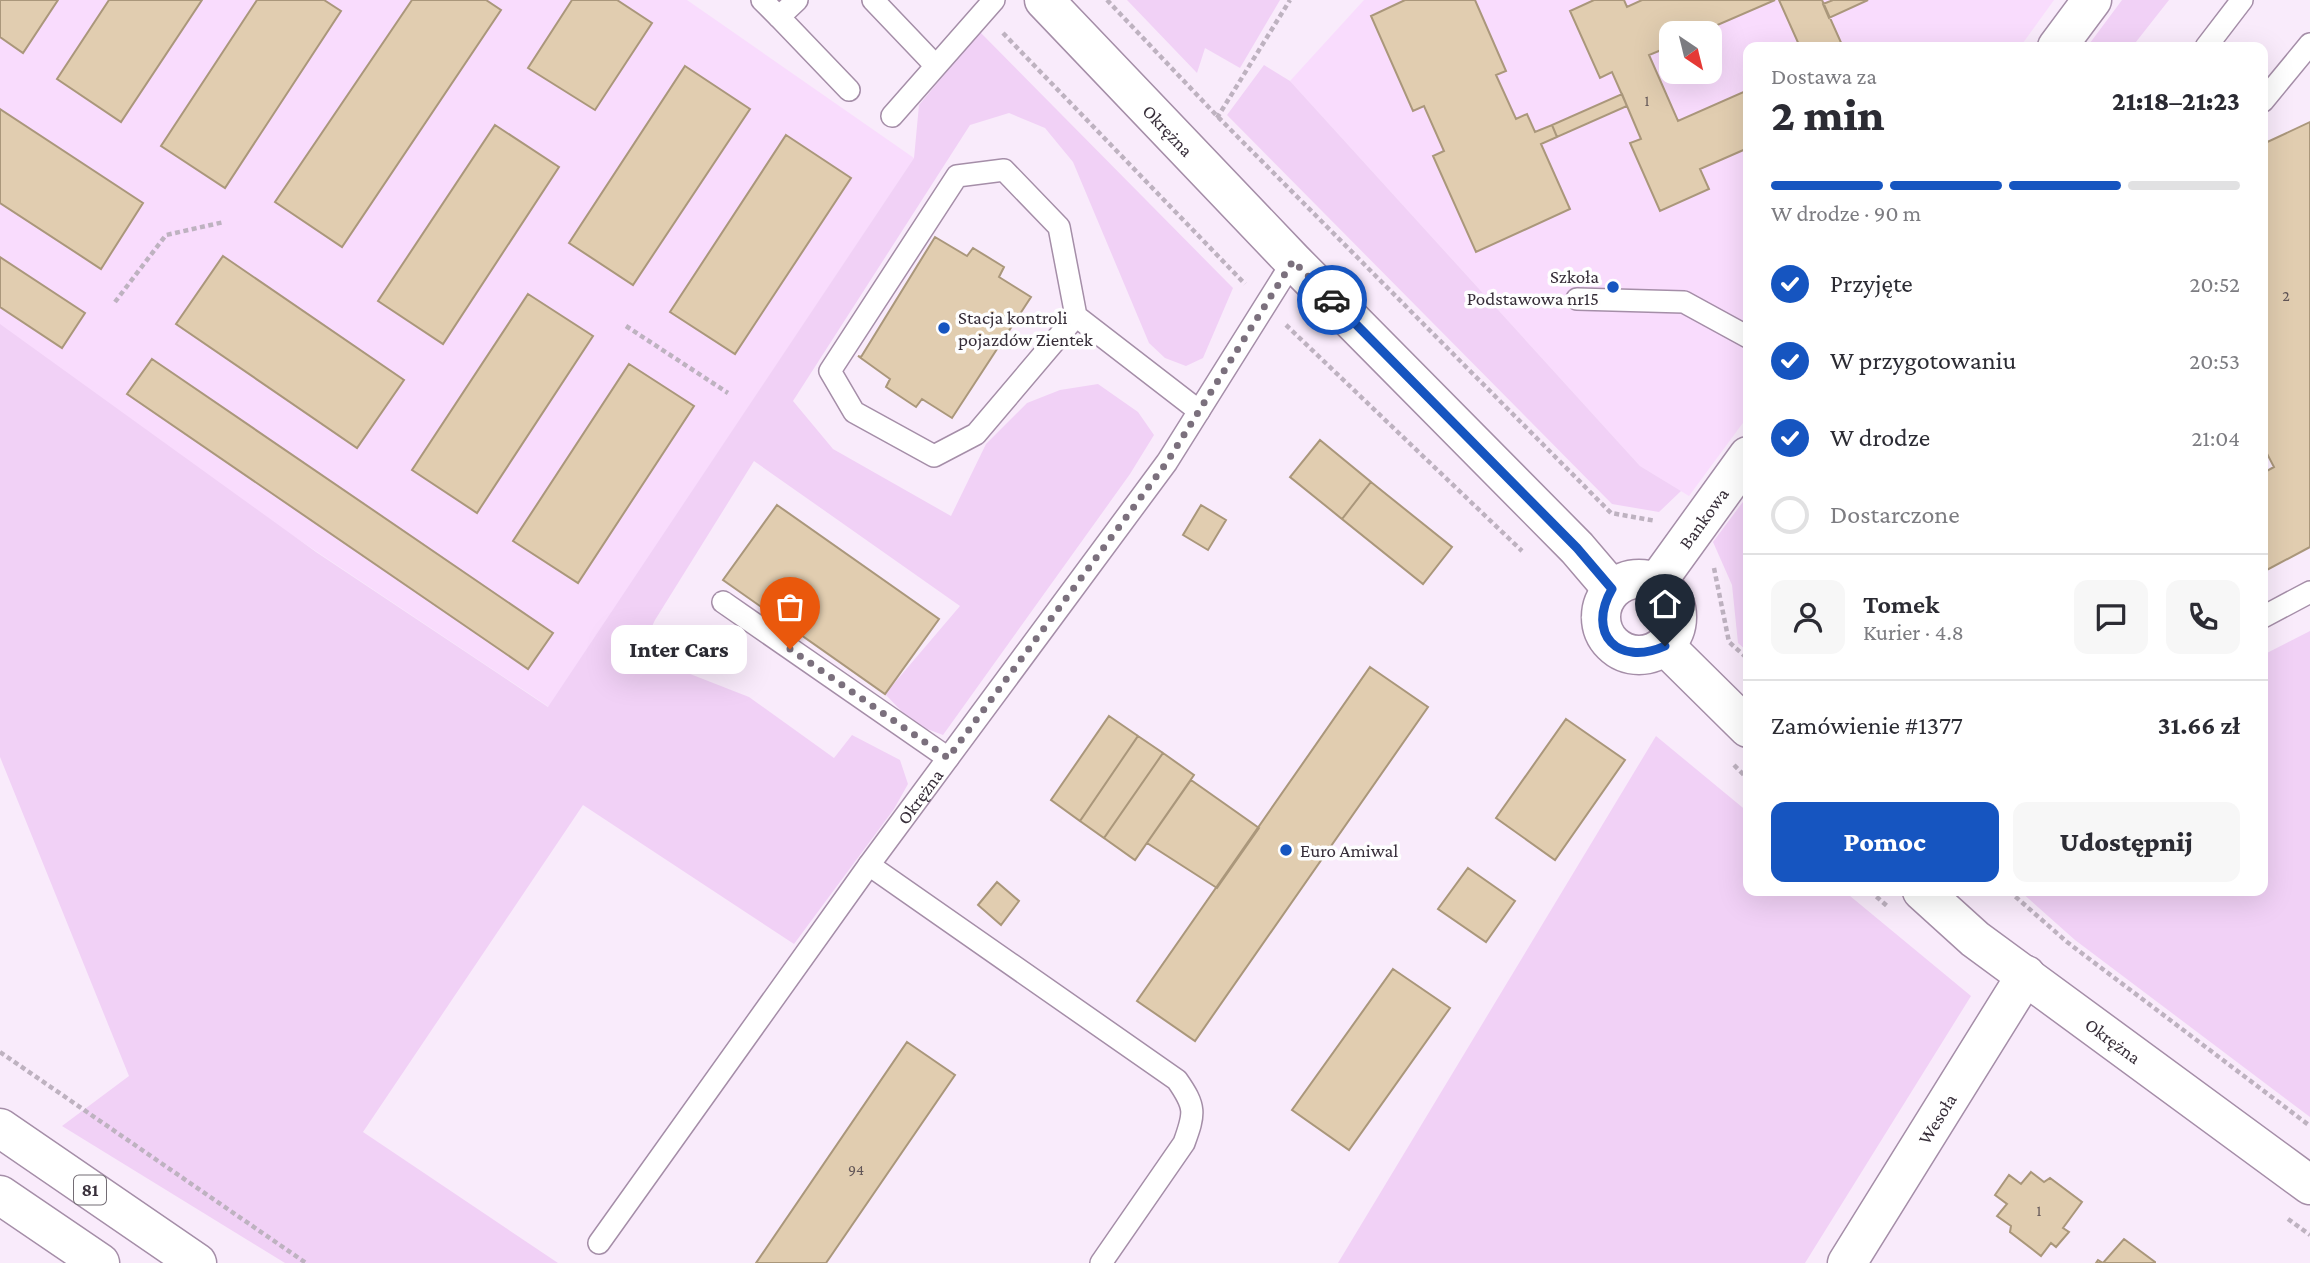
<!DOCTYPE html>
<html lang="pl">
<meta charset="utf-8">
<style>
body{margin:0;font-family:"Crimson Pro",serif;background:#f7f7f7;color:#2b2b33;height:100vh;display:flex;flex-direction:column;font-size:26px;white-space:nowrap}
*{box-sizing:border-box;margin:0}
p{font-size:23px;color:#7c7c81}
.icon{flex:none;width:38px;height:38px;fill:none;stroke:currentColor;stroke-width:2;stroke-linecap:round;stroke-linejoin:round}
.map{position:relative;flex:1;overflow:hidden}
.details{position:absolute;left:1743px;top:42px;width:525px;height:854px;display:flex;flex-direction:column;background:#fff;border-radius:14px;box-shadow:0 7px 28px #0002}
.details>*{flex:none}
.needle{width:46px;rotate:145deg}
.fabs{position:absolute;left:1659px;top:21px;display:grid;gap:14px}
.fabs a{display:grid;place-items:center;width:63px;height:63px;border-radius:14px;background:#fff;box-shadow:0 7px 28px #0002;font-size:35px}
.pin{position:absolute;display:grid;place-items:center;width:60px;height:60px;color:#fff;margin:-72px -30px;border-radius:50% 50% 50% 0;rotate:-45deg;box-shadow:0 0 7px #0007}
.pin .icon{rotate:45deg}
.courier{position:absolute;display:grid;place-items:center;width:70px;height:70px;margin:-35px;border:5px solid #1655c0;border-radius:50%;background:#fff;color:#222;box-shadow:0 2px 9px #0007}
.bubble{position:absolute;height:49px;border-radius:14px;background:#fff;box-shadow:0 7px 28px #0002;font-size:23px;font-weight:800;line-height:49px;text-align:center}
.overview em{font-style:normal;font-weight:800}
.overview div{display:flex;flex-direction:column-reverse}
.overview{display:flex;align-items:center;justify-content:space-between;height:119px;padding:0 28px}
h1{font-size:46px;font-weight:800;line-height:52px}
.bar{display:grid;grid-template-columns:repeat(4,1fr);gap:10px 7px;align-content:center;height:84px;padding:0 28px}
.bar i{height:9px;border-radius:5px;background:#e1e1e2}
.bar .active{background:#1655c0}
.bar p{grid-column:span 4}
.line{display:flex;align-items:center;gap:18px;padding:0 28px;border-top:2px solid #e1e1e2}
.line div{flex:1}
.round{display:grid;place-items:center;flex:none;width:74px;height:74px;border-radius:14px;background:#f7f7f7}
ol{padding:0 28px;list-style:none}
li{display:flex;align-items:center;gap:21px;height:77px}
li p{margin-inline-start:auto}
li .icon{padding:7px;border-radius:50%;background:#1655c0;color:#fff;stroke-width:4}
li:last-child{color:#7c7c81}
li i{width:38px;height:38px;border:4px solid #e1e1e2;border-radius:50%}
.action{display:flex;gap:14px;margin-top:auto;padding:14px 28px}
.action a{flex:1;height:80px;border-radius:14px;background:#1655c0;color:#fff;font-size:28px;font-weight:800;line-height:80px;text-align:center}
.action a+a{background:#f7f7f7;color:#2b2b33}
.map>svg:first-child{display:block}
.built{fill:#f9dcfd;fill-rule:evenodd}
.green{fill:#f1d1f6}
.building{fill:#e1cdb0;stroke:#aa977b;stroke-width:2}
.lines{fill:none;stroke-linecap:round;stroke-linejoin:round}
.service-casing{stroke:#a58ea8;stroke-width:24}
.minor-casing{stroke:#a58ea8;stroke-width:41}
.tertiary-casing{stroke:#a58ea8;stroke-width:41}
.primary-casing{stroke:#a58ea8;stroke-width:41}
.path{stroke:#beb2c0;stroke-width:4.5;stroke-dasharray:5 3.5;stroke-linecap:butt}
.service{stroke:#fff;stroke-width:21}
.minor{stroke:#fff;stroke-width:38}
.tertiary{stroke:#fff;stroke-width:38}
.primary{stroke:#fff;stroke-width:38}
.done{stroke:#7b707d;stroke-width:7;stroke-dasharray:0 12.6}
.route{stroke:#1655c0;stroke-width:9}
.poi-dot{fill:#1655c0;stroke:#fefefe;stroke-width:2.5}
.labels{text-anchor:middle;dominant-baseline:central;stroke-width:7;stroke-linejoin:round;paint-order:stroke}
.number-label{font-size:16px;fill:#625657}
.shield{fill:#fefefe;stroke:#736c74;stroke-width:2}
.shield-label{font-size:18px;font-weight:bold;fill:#372e39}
.street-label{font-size:19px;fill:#372e39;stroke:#fefefe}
.poi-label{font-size:19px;fill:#372e39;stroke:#fefefe;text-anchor:start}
</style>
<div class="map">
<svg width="2310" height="1263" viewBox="0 0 2310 1263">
<rect width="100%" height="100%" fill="#f9ebfb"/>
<path class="built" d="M0 0H687L914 158 549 707 0 340Z
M1364 0H2054L2020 47H1748V416L1689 496 1640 466 1290 81ZM1671 33H1710V72H1671Z"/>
<path class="green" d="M1127 0H1280L1240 68 1205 48 1197 73Z
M2122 0H2169L2132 47H2087Z
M980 32 1233 288 1203 358 1186 366 1165 358 1149 343 1073 162 1045 128 1009 113 970 125 793 401 833 449 951 516 986 444 1027 403 1060 390 1098 384 1138 412 1154 435 1130 474 943 735 914 724 885 694 960 606 754 461 655 620 639 654 749 697 834 758 852 735 900 760 908 784 894 809 794 944 583 805 363 1132 558 1263H285L62 1126 129 1076 0 757V324L316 552 548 707 914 158 919 105Z
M1264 65 1290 81 1640 466 1681 491 1659 512 1612 504 1227 115Z
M1748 495V652L1738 643 1732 585 1713 542Z
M2310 631V1117L2075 940 2020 891H2263V655Z
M1656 736 1748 812V891H1844L1971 996 1805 1263H1338Z"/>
<path class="building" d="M0 0H58L23 53 0 37Z
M109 0H202L121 122 57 79Z
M257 0H324L341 11 225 188 161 146Z
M412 0H486L501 10 342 247 275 202Z
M572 0H617L652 23 595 110 528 68Z
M1405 0H1475L1506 71 1496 75 1516 119 1527 114 1535 132 1552 125 1557 137 1541 144 1570 209 1476 252 1433 156 1444 151 1424 106 1413 111 1371 16Z
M1594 0H1624L1627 7 1642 0H1775L1699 33H1671V46L1649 55 1678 121 1748 90V148L1700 169 1709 189 1660 211 1630 143 1641 139 1627 106 1612 72 1600 78 1570 11Z
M1779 0H1822L1843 47H1800Z
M1833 0H1868L1829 18 1823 4Z
M685 66 750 109 633 285 569 243Z
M1622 94 1627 106 1557 137 1552 125Z
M0 109 143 203 101 269 0 203Z
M2310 122V547L2263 572V473L2274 467 2263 446V144Z
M495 125 559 167 443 344 378 301Z
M786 135 851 178 735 354 670 312Z
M935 237 967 256 973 248 1004 267 999 277 1031 297 952 418 922 399 916 407 886 387 890 379 858 356 861 357Z
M223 256 404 380 357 448 176 324Z
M0 257 85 313 62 348 0 307Z
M528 294 593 336 477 513 412 470Z
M152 359 553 633 528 669 127 394Z
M629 364 694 406 578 583 513 541Z
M1320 440 1371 482 1342 519 1290 477Z
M1371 482 1452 547 1423 584 1342 519Z
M777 505 939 619 885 694 723 580Z
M1201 505 1226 520 1208 550 1183 535Z
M1370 667 1428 707 1195 1041 1137 1001Z
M1109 716 1138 736 1080 821 1051 800Z
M1566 719 1625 760 1555 860 1496 818Z
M1138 736 1163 753 1104 838 1080 821Z
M1163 753 1194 775 1135 860 1104 838Z
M1191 780 1259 828 1217 888 1147 843Z
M1468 868 1515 901 1486 942 1438 909Z
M997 882 1019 901 1001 925 978 905Z
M1393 969 1450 1008 1349 1150 1292 1110Z
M907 1042 955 1075 826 1263H756Z
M2031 1172 2044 1182 2050 1178 2082 1202 2063 1228 2069 1232 2056 1247 2051 1243 2041 1256 2010 1232 2011 1226 1997 1216 2007 1204 1995 1195 2009 1175 2021 1184Z
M2124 1239 2155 1262V1263H2096L2098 1260 2103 1263Z"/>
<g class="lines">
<defs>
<g id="service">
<path d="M762 0 779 17 797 0"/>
<path d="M873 0 935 65"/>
<path d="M779 17 849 90"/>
<path d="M2206 47 2242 0"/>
<path d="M2263 101 2310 44"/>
<path d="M892 116 994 0"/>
<path d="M1577 299 1684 302 1748 337"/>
<path d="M1076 316 976 434 934 456 854 412 830 371 957 176 1004 170 1059 227 1076 316 1199 411"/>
<path d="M723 602 948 758"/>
<path d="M2263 617 2310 592"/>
<path d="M869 865 1177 1080C1196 1107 1195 1113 1184 1143L1101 1263"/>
<path id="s1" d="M599 1243 869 865 1167 462 1293 261"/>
</g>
<g id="minor">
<path d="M2057 47 2092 0"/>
<path id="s2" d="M1657 582 1748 456"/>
<path id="s3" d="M1847 1263 2026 975"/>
</g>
<g id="tertiary">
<path id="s4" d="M1044 0 1293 261 1577 548 1612 589"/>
<circle cx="1639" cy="617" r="38"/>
<path d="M1665 646 1748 728"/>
<path id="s5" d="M1922 891 1975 939 2310 1185"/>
</g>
<path id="primary" d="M0 1128 197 1263
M0 1195 100 1263"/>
</defs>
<use href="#service" class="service-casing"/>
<use href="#minor" class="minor-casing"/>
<use href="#tertiary" class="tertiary-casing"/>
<use href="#primary" class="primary-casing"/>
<path class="path" d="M1107 0 1218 117 1611 513 1656 521
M1003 33 1245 284
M1217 118 1290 0
M115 302 166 235 224 222
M1286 325 1522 551
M626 326 728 393
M1714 568 1729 642 1748 659
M1583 616 1595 649 1633 671
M1734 765 1748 779
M1870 891 1887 906
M2009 891 2067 942 2310 1126
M0 1052 306 1263
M2288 1219 2310 1235"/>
<use href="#service" class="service"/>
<use href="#minor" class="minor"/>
<use href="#tertiary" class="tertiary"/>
<use href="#primary" class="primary"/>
</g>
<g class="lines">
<path class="done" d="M790 649 948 758 1167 462 1293 261 1332 300"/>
<path class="route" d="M1332 300 1577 548 1612 589C1586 634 1618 667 1665 646"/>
</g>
<g class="poi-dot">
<circle cx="1613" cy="287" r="7"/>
<circle cx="944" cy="328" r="7"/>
<circle cx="1286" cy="850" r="7"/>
</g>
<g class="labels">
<g class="number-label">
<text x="1647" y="100">1</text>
<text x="2286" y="295">2</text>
<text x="856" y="1169">94</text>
<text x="2039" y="1210">1</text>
</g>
<rect class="shield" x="74" y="1175.5" width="32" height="29" rx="5"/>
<g class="shield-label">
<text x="90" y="1190">81</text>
</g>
<g class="street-label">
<text stroke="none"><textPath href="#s4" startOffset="180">Okrężna</textPath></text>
<text stroke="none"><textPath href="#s2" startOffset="79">Bankowa</textPath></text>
<text stroke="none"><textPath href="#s1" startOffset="550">Okrężna</textPath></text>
<text stroke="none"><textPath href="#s5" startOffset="243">Okrężna</textPath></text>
<text stroke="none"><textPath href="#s3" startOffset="170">Wesoła</textPath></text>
</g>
<g class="poi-label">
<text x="1599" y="276" text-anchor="end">Szkoła<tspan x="1599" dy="22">Podstawowa nr15</tspan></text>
<text x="958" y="317">Stacja kontroli<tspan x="958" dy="22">pojazdów Zientek</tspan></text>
<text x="1300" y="850">Euro Amiwal</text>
</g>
</g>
</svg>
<div class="fabs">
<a><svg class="needle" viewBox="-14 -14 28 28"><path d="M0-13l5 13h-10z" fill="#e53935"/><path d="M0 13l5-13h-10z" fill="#7c7c81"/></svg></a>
</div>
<div class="pin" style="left:790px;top:649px;background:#ea580c"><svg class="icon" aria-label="bag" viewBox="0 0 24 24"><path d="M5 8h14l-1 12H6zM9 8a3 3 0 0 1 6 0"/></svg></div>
<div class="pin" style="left:1665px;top:646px;background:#1f2937"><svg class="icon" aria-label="home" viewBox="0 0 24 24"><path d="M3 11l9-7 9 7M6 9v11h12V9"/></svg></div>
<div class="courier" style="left:1332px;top:300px"><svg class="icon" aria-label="car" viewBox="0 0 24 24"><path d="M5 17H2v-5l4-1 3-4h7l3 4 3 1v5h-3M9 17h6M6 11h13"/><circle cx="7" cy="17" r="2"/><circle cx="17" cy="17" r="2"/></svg></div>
<div class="bubble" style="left:611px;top:625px;width:136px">Inter Cars</div>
<section class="details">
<div class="overview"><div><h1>2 min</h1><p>Dostawa za</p></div><em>21:18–21:23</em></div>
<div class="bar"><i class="active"></i><i class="active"></i><i class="active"></i><i></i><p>W drodze · 90 m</p></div>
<ol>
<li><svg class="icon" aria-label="check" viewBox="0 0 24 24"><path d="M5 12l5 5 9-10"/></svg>Przyjęte<p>20:52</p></li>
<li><svg class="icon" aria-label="check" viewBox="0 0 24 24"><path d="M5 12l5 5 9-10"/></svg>W przygotowaniu<p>20:53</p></li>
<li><svg class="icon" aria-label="check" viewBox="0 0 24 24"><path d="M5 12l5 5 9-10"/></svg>W drodze<p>21:04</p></li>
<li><i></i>Dostarczone</li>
</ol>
<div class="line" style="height:126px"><a class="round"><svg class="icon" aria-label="person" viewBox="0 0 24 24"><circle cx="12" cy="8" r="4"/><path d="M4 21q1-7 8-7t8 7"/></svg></a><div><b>Tomek</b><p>Kurier · 4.8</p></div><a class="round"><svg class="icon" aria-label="chat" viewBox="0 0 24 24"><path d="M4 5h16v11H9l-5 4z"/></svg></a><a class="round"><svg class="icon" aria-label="phone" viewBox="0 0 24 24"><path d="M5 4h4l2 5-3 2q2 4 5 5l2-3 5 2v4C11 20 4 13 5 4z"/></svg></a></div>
<div class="line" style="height:91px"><div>Zamówienie #1377</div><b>31.66 zł</b></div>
<div class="action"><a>Pomoc</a><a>Udostępnij</a></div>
</section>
</div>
